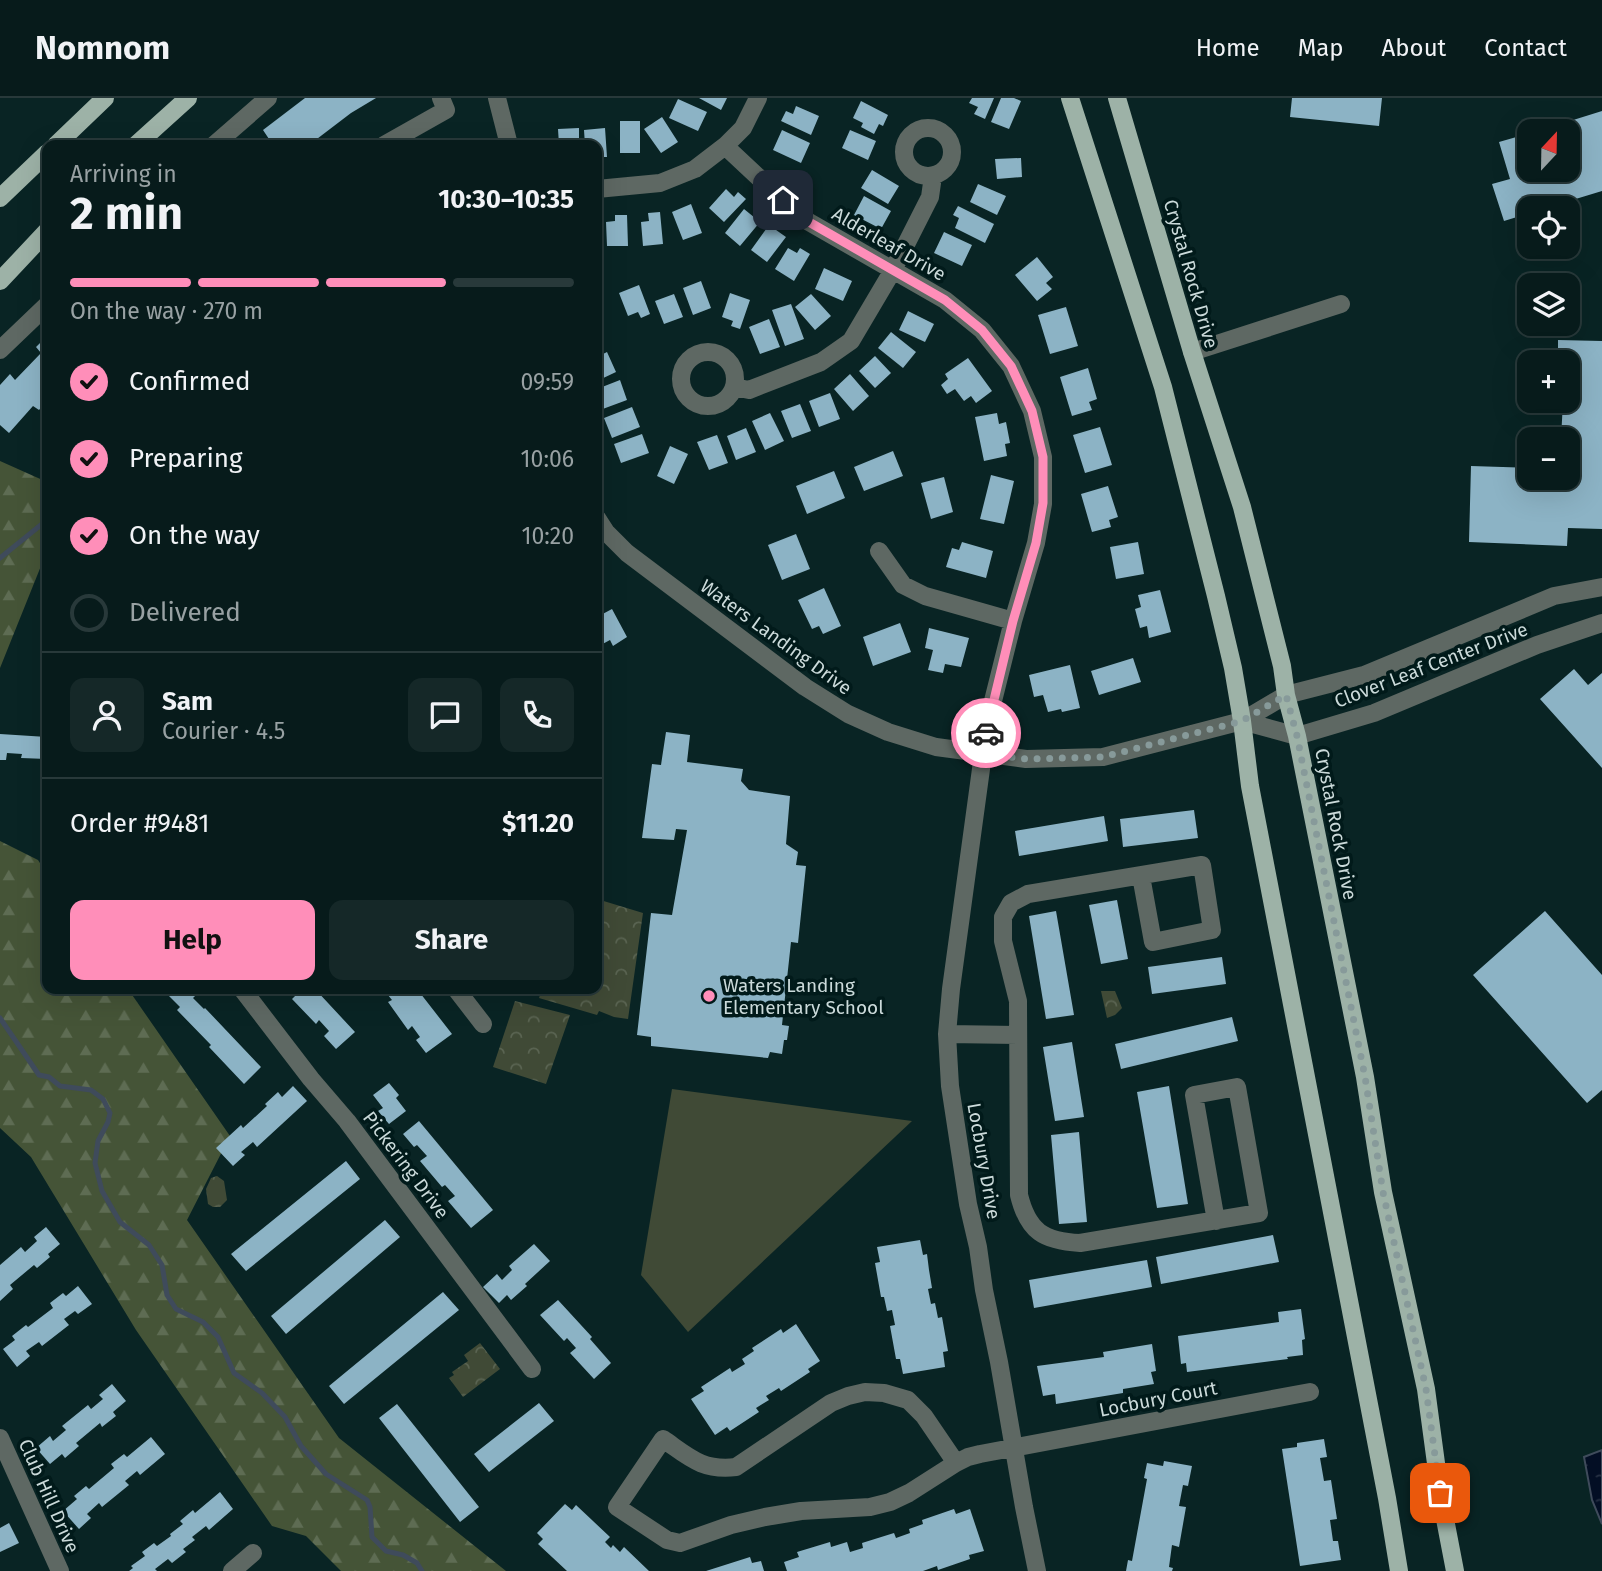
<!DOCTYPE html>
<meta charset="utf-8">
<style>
body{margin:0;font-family:"Fira Sans",sans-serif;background:#152828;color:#f1f3f6;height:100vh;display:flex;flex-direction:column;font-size:26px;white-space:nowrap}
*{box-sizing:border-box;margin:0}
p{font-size:23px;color:#98a1a3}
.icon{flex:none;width:38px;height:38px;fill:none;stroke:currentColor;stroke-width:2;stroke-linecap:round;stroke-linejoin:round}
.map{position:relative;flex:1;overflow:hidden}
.details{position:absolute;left:42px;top:42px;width:560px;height:854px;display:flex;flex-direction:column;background:#071b1b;border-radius:14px;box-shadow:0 7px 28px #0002,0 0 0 2px #28393a}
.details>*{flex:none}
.needle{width:46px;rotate:22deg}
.buttons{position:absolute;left:1517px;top:21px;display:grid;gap:14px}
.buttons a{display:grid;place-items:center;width:63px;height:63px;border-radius:14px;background:#071b1b;box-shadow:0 7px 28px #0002,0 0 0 2px #28393a;font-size:35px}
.pin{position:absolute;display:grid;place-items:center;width:60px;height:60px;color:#fff;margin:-30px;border-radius:14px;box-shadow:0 4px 10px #0006}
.courier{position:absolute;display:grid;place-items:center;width:70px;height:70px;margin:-35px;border:5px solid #ff8eb9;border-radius:50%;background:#fff;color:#222;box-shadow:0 2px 9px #0007}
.summary em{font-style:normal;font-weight:700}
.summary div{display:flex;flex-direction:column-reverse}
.summary{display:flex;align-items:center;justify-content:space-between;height:119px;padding:0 28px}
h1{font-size:46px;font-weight:700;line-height:52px}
.bar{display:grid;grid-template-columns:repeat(4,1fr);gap:10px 7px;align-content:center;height:84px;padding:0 28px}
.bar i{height:9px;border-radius:5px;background:#28393a}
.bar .current{background:#ff8eb9}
.bar p{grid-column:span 4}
.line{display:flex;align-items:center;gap:18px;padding:0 28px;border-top:2px solid #28393a}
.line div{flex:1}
.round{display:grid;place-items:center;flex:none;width:74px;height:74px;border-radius:14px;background:#152828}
ol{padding:0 28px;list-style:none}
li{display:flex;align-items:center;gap:21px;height:77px}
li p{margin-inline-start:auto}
li .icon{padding:7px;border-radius:50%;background:#ff8eb9;color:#111;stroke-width:4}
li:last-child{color:#98a1a3}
li i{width:38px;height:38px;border:4px solid #28393a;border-radius:50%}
.action{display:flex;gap:14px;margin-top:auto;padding:14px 28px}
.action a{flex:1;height:80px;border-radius:14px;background:#ff8eb9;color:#111;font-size:28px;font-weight:700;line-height:80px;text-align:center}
.action a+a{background:#152828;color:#f1f3f6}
header{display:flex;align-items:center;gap:42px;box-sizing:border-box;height:98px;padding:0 35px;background:#071b1b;border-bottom:2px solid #28393a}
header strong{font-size:33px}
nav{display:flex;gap:38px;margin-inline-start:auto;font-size:24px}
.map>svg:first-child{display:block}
.forest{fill:url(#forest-firs)}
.park{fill:url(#park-crowns)}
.pitch{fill:#404a36}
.water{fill:url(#water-ripples);stroke:#3f4b5b;stroke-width:2}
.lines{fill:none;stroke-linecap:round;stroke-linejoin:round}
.stream{stroke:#3f4b5b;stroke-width:5}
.building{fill:#8cb3c5}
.minor{stroke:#5e6863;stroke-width:18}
.major{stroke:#9db2a7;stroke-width:18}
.done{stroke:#879a9a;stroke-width:7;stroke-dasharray:0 12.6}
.route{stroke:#ff8eb9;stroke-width:9}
.poi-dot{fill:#ff8eb9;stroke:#011a1a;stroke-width:2.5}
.labels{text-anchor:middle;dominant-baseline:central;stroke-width:7;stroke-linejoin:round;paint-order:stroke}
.street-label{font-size:19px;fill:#cbdada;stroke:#011a1a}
.poi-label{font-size:19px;fill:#cbdada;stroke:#011a1a;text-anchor:start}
</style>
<header>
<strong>Nomnom</strong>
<nav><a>Home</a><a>Map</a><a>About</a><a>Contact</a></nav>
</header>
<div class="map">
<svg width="1602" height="1473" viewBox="0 0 1602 1473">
<defs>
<pattern id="forest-firs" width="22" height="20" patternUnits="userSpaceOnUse" patternTransform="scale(1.75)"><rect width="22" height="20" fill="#455437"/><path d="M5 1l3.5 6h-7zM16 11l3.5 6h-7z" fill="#5e6c53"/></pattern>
<pattern id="park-crowns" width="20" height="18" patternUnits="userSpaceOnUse" patternTransform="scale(1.75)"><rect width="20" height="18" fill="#404a36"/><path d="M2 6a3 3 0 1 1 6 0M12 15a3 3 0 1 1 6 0" fill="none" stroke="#5a6452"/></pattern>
<pattern id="water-ripples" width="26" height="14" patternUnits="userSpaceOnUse" patternTransform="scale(1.75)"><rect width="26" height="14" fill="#030e24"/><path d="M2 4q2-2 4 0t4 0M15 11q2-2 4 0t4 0" fill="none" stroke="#263043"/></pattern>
</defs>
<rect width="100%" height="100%" fill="#092424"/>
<path class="forest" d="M0 363 47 384V453L0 570Z
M0 743 38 762 47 776V891H128L230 1038 187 1122 339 1340 506 1473H341L306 1438 272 1428 136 1232 31 1059 0 1030Z"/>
<path class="park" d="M597 801 643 815 628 921 614 919 599 913 597 917 539 900 542 891H597Z
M1101 893H1115L1122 910 1115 917 1107 920Z
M515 903 570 917 546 986 493 969Z
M217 1078 224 1083 227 1102 220 1109H213L208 1106 206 1091 211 1080Z
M480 1245 500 1271 463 1299 449 1280 454 1277 452 1274 468 1263 464 1257Z"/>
<path class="pitch" d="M672 991 912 1023 688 1234 641 1177Z"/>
<path class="water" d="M1602 1352V1426L1592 1402 1584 1359Z"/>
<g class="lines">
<path class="stream" d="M0 460 47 422
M0 920 39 977 49 979 60 988 91 992 103 1001 110 1015 108 1024 98 1043 95 1065 102 1093 120 1124 149 1147 162 1167 167 1197 176 1211 203 1224 218 1239 234 1275 262 1295 285 1319 301 1348 326 1376 367 1402 370 1409 372 1439 386 1453 403 1457 417 1465 422 1473"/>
</g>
<path class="building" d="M305 0H376L351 15 309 47H273L263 32Z
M699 0H727L721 12Z
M972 0H994L985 21 974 16 978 9 969 5Z
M1001 0H1014L1021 3 1009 31 991 24Z
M1292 0H1382L1379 28 1290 19Z
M678 1 707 14 698 33 669 20Z
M861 3 888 17 883 28 879 26 874 36 861 29 863 25 853 20Z
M796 8 819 18 811 37 781 23 786 13 793 16Z
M1602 13V93L1546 110H1530V115L1504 123 1492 86 1510 81 1499 44 1530 35V72H1568V33H1538Z
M662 19 678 44 661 55 644 31Z
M620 23H640V55H620Z
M579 30V47H559L558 31Z
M605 30 607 59H597V47H585L584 32Z
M782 32 810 45 801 65 773 52Z
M850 32 876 43 868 62 842 50Z
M1021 60 1022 79 997 81 995 61Z
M872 72 899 88 888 106 861 90Z
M978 86 1006 98 997 117 970 104Z
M726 91 734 99 738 94 746 101 724 124 709 110Z
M864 98 891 113 881 131 854 117Z
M691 106 702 135 683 142 672 114Z
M958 108 994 126 985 145 955 130 959 120 953 117Z
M744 111 760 124 740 148 725 135Z
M660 114 663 146 643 148 641 124 649 123 648 115Z
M615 117H627L628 148H607L606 124 615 123Z
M769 127 786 139 767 164 751 152Z
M944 134 972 147 962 168 934 155Z
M788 150 797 155 800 150 810 156 794 183 775 171Z
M1037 159 1053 179 1046 185 1052 191 1037 203 1015 177Z
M824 170 852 183 843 203 815 191Z
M701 183 711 210 693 217 683 190Z
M639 187 650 216 641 220 638 214 628 218 619 195Z
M730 195 750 202 740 231 731 228 733 223 722 219Z
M674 196 683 219 664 226 655 203Z
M811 196 831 218 815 232 795 209Z
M791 206 804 241 785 248 772 212Z
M1066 209 1078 248 1050 256 1038 217Z
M908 213 934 226 925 244 899 232Z
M769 221 780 249 760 256 749 229Z
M891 234 916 254 903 270 878 250Z
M47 238V303L39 312 33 308 9 335 0 327V287L10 276 15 282 41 255 36 249Z
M1558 242 1602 243V431L1568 430 1567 448 1469 444 1471 368 1530 370V380H1568V341H1561L1563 303H1568V264H1558Z
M607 254 616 274 597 283V259Z
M875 258 891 275 875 290 859 273Z
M968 260 992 293 976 305 971 298 964 303 955 291 947 296 941 287 948 281 945 276Z
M1088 270 1097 301 1089 304 1092 312 1072 318 1060 279Z
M850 276 869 298 853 313 834 291Z
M620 282 627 302 600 312 597 303V291Z
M830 295 840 321 819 329 809 303Z
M800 306 811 333 792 340 781 313Z
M632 309 640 329 612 340 604 320Z
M770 315 784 343 765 352 752 323Z
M997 315 999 326 1006 324 1010 345 1005 346 1007 358 984 363 975 319Z
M1100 329 1112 367 1085 375 1073 337Z
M746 330 756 354 736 362 727 338Z
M642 336 649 355 621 365 614 346Z
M717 337 728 365 709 372 697 344Z
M670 348 688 356 674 386 657 378Z
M893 353 903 378 864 393 854 369Z
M834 373 845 400 807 416 796 388Z
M991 377 1014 383 1004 426 980 421Z
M944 379 953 414 931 421 921 385Z
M1108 388 1118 419 1109 422 1111 429 1092 434 1081 396Z
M796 436 810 471 782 482 768 447Z
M962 444 993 453 986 480 946 469 952 450 959 452Z
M1138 444 1144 476 1116 481 1110 449Z
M824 490 841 528 823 536 819 528 812 531 798 502Z
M1160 492 1171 534 1149 540 1147 528 1140 530 1135 511 1141 509 1138 497Z
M612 511 627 539 613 548 610 542 597 549V519Z
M900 525 911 554 873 568 863 539Z
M929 530 969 540 961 569 945 566 943 575 928 572 933 552 925 550Z
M1133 560 1141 584 1099 597 1091 573Z
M1070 567 1080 610 1062 614 1061 611 1048 614 1043 597 1034 599 1029 577Z
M1574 571 1588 587 1602 575V670L1540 601Z
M666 634 690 637 687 664 743 671 741 683 749 692 790 698 786 746 798 754 796 767 806 768 798 845 791 844 782 927 789 928 787 942H784L782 956 770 954 768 960 651 948V939L637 937 651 815 672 817 687 732 676 731 674 742 642 740 652 666 661 667Z
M0 636 47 639V661L21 660 22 656 7 655 6 662H0Z
M1194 712 1198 740 1123 749 1120 721Z
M1104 718 1108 743 1019 758 1015 733Z
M1117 802 1128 861 1101 866 1089 807Z
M1056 813 1074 917 1046 921 1029 818Z
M1545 813 1602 877V992L1587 1005 1473 877Z
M1222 859 1226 886 1152 896 1148 869Z
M162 891H194L198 895 193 900 204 911 205 910 261 969 244 986 209 949 211 947 177 912 180 909Z
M294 891H315L355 934 336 951 324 938 329 933 319 922 316 926 292 901 298 895Z
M383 891H417L452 936 426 955 416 942 420 939 412 928 408 932 388 904 392 902Z
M1232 919 1238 943 1121 971 1115 946Z
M1072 944 1084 1019 1055 1023 1043 949Z
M389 985 399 997 396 1000 406 1013 389 1026 378 1013 383 1010 373 997Z
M293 988 307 1003 257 1049 253 1044 241 1054 245 1057 233 1068 216 1050 241 1027 243 1030 267 1008 265 1006 278 994 282 999Z
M1169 988 1188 1106 1157 1110 1137 994Z
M419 1023 493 1112 471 1130 448 1103 455 1098 445 1087 442 1089 420 1063 427 1058 417 1047 414 1049 403 1036Z
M1079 1034 1087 1124 1059 1126 1051 1037Z
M346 1063 360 1081 246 1173 231 1156Z
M385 1122 400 1139 286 1236 271 1218Z
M46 1129 60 1146 48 1156 50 1159 37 1170 34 1167 10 1187 13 1191 0 1203V1167L21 1149 25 1154 37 1143 34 1139Z
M1273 1137 1279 1164 1161 1186 1156 1159Z
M920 1142 923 1157 927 1156 929 1172 932 1190 928 1191 931 1206 935 1205 938 1220 942 1219 948 1253 943 1254 945 1269 903 1276 900 1261H896L890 1228 895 1227 892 1212 887 1213 884 1199H881L875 1165 880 1164 877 1149Z
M534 1146 550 1163 525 1186 527 1188 511 1202 507 1197 499 1205 483 1189 497 1176 502 1182 512 1172 509 1168Z
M1147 1162 1152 1189 1034 1210 1029 1182Z
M78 1188 92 1206 78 1216 75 1213 64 1221 69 1227 42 1248 39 1244 26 1253 30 1258 17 1269 3 1251 15 1242 12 1238 26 1227 28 1229 53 1210 50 1205 63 1195 66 1198Z
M443 1194 459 1212 344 1306 329 1288Z
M558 1202 592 1239 590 1241 611 1265 594 1281 570 1255 576 1250 567 1240 564 1243 540 1217Z
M1301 1211 1305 1241 1302 1242 1303 1257 1287 1259 1288 1261 1187 1274 1186 1265 1181 1266 1178 1238 1279 1224 1278 1214Z
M796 1226 820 1263 808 1271 810 1274 781 1293 779 1290 766 1298 769 1302 756 1310 759 1314 730 1333 727 1329 715 1337 691 1301 704 1293 701 1289 730 1270 732 1274 745 1266 742 1261 754 1253 752 1250 781 1231 783 1235Z
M1152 1246 1156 1273 1151 1274 1154 1286 1123 1291V1295L1056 1306 1055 1296 1043 1298 1037 1268 1104 1259 1103 1254Z
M112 1286 126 1303 113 1314 116 1318 102 1329 100 1325 76 1345 79 1348 65 1360 62 1356 50 1366 36 1350 50 1338 53 1343 66 1332 62 1328 88 1307 91 1311 103 1301 99 1297Z
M539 1305 554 1323 489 1374 474 1356Z
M397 1306 479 1409 460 1424 379 1320Z
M151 1339 165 1356 140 1377 137 1373 125 1383 129 1387 102 1409 99 1405 87 1416 91 1420 79 1431 63 1413 77 1401 74 1398 86 1388 89 1391 114 1370 111 1366 124 1356 127 1359Z
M1324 1341 1327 1359 1320 1360 1324 1383 1331 1382 1337 1421 1330 1422 1333 1443H1338L1341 1462 1300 1468 1282 1351 1297 1349V1345Z
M1164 1363 1192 1368 1188 1388 1183 1387 1179 1408 1186 1409 1179 1449 1172 1447 1169 1469 1173 1470 1172 1473H1126L1128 1462 1132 1463 1147 1381 1144 1380 1147 1365 1163 1368Z
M220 1394 233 1411 209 1432 206 1428 192 1439 195 1442 183 1451 186 1454 172 1465 168 1461 155 1471 157 1473H129L133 1470 131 1468 145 1458 142 1454 154 1445 157 1448 171 1438 170 1436 183 1426 180 1423 193 1412 195 1415Z
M565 1406 572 1412 576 1407 610 1439 605 1444 611 1450 613 1447 620 1454 624 1449 649 1473H567L538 1446 543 1441 537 1435Z
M954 1411 956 1416 970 1411 984 1453 969 1457 970 1461 938 1472 937 1468 923 1473H787L784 1464 799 1459 797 1454 830 1444 831 1449 847 1444 850 1454 863 1450 862 1445 894 1435 896 1440 910 1435 909 1431 923 1426 922 1422Z
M9 1425 19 1445 0 1454V1430Z
M750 1459 752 1465 761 1463 764 1473H706Z"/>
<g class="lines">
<path class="minor" d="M497 0 509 47
M904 54a24 24 0 1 1 48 0a24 24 0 1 1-48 0Z
M214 47 268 0
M384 47 446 12 441 0
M725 48 802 120 945 202 982 232 1011 268 1032 313 1043 359V406L1036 445 1013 523 987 627 951 891 947 936 950 988 968 1106 978 1149 984 1192 999 1264 1024 1409 1037 1473
M597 91 660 85 695 71 725 48 743 30 758 0
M0 252 47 207
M681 281a27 27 0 1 1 54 0a27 27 0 1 1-54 0Z
M1192 254 1341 206
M734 289 749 292 821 264 851 243 893 172 930 99 933 78
M597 420 606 434 627 455 805 589 848 616 888 634 936 649 1026 661 1103 659 1242 623 1286 597 1364 577 1554 498 1602 489
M879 453 903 487 925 498 1013 523
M1242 623 1297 638 1374 615 1537 547 1602 525
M1141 778 1153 844 1212 832 1202 767 1028 796 1011 805 1003 819V843L1018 903 1019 1097C1028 1134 1044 1143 1080 1145L1259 1115 1237 989 1194 997 1216 1123
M242 891 311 981 347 1023 532 1271
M456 891 483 926
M947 936 1018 937
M0 1340 60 1473
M956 1365 924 1318 908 1302 884 1295 865 1294 848 1298 831 1305 736 1369C702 1373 689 1359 663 1341L617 1409 667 1442 680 1445 731 1427 765 1419 801 1413 870 1409 890 1404 909 1395 956 1365 968 1359 980 1356 1310 1294
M232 1473 253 1455"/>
<path class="major" d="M1070 0 1163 289 1216 498 1233 570 1242 623 1250 688 1387 1400 1399 1473
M1117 0 1192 254 1242 409 1282 568 1286 597 1297 638 1365 979 1383 1094 1426 1291 1440 1395 1455 1473
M56 47 105 0
M136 47 188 0
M0 100 47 55
M0 183 47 133"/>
</g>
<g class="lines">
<path class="done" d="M986 635 983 656 1026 661 1103 659 1242 623 1286 597 1297 638 1365 979 1383 1094 1426 1291 1440 1395"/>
<path class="route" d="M783 102 802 120 945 202 982 232 1011 268 1032 313 1043 359V405L1036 445 1013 523 986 635"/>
</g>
<circle class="poi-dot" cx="709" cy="898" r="7"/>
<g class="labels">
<g class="street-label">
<text transform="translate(889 146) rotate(30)">Alderleaf Drive</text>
<text transform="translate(1191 176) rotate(74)">Crystal Rock Drive</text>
<text transform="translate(776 539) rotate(36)">Waters Landing Drive</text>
<text transform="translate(1431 567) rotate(-21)">Clover Leaf Center Drive</text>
<text transform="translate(1336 726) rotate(79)">Crystal Rock Drive</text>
<text transform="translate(984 1063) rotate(80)">Locbury Drive</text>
<text transform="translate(406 1067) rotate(53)">Pickering Drive</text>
<text transform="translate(1158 1301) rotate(-11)">Locbury Court</text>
<text transform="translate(49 1398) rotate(66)">Club Hill Drive</text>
</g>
<g class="poi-label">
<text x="723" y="887">Waters Landing<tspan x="723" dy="22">Elementary School</tspan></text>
</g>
</g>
</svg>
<div class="buttons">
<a><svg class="needle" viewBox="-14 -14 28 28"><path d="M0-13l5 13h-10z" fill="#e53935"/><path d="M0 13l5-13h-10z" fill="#98a1a3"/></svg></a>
<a><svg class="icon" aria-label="locate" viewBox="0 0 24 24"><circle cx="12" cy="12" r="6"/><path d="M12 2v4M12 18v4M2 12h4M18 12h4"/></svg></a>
<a><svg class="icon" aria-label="layers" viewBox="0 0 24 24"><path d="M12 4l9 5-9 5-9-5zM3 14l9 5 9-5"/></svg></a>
<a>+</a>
<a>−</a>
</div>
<div class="pin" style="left:1440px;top:1395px;background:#ea580c"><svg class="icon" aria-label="bag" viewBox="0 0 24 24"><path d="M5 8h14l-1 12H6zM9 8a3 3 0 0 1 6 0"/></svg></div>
<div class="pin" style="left:783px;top:102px;background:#1f2937"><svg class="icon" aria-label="home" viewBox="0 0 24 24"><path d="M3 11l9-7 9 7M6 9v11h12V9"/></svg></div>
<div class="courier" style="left:986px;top:635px"><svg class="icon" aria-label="car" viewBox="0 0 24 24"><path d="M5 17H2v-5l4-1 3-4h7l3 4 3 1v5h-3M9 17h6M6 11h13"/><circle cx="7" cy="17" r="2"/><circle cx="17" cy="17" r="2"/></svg></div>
<section class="details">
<div class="summary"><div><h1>2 min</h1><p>Arriving in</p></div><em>10:30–10:35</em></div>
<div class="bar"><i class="current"></i><i class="current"></i><i class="current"></i><i></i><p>On the way · 270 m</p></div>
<ol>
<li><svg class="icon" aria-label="check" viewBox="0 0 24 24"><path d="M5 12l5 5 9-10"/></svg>Confirmed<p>09:59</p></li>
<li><svg class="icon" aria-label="check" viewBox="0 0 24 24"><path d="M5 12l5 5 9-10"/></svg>Preparing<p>10:06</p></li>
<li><svg class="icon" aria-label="check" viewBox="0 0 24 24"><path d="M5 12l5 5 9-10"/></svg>On the way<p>10:20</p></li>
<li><i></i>Delivered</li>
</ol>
<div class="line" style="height:126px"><a class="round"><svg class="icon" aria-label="person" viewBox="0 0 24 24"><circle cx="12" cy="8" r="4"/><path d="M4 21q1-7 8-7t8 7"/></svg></a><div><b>Sam</b><p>Courier · 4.5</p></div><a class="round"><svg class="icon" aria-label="chat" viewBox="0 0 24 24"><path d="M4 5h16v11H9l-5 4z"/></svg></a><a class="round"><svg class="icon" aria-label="phone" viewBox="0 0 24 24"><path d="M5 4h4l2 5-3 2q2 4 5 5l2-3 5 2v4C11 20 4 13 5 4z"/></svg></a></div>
<div class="line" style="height:91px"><div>Order #9481</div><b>$11.20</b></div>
<div class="action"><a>Help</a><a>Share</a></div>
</section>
</div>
